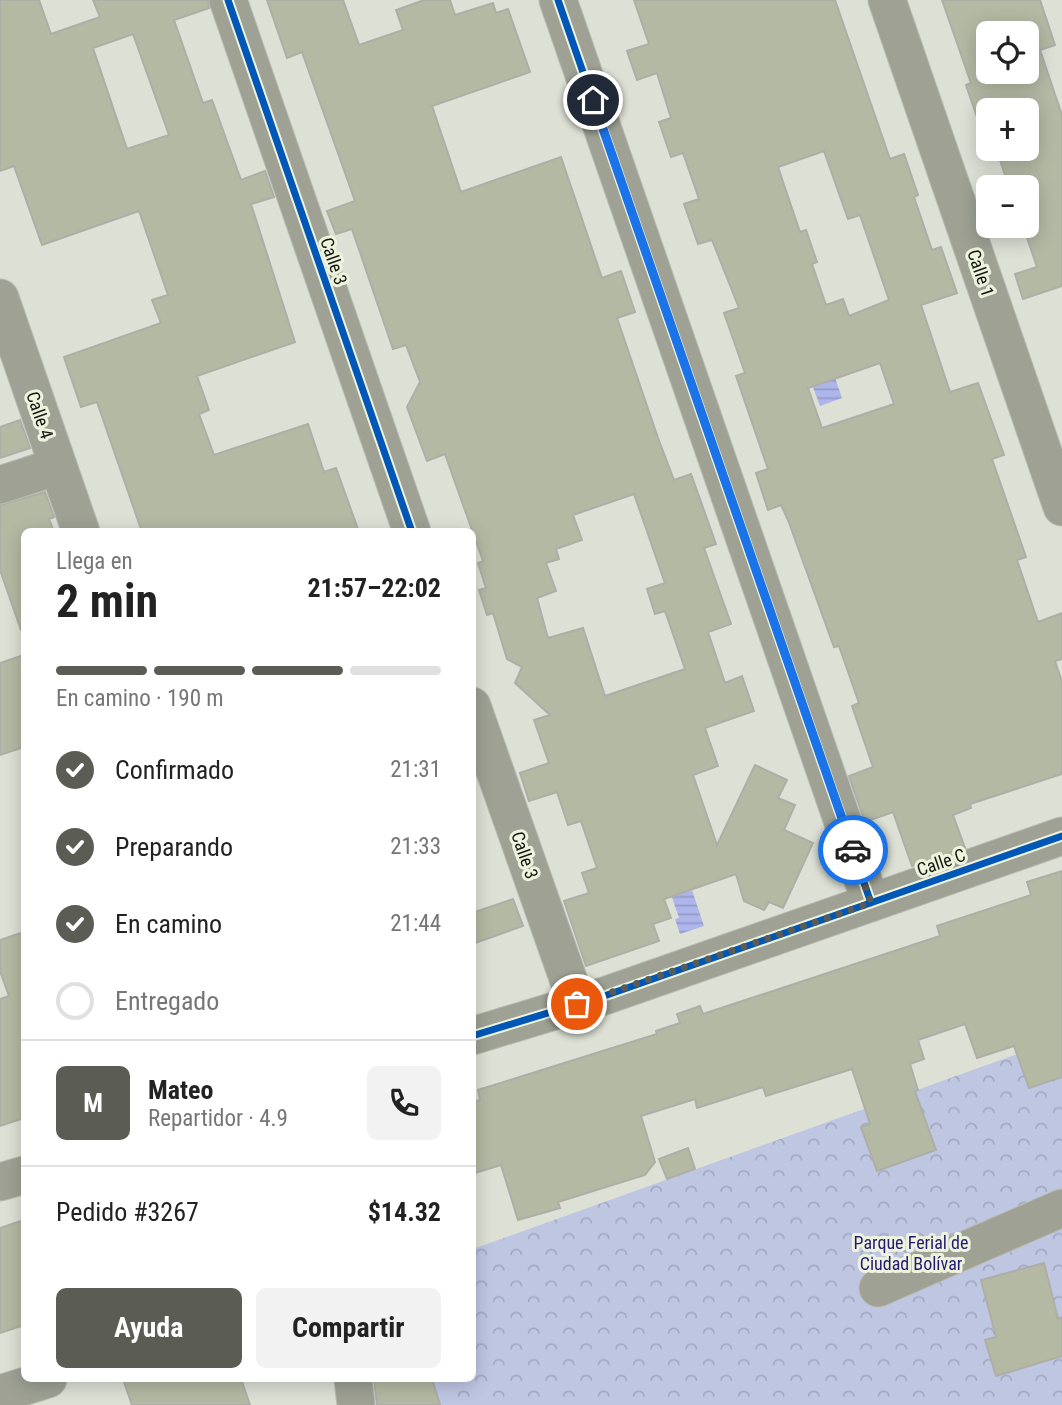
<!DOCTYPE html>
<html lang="es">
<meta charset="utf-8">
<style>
body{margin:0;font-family:"Roboto Condensed",sans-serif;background:#f2f2f2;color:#222;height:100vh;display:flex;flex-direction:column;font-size:26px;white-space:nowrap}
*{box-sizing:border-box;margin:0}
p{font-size:23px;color:#767676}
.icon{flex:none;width:38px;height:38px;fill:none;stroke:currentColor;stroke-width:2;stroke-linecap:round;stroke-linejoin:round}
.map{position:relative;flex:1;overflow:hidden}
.drawer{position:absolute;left:21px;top:528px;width:455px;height:854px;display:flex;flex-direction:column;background:#fff;border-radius:10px;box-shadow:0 4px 18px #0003}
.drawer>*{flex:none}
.tools{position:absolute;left:976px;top:21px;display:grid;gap:14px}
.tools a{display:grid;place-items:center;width:63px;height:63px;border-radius:10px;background:#fff;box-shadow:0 4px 18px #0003;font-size:35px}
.pin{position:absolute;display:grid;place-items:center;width:60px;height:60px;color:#fff;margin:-30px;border:4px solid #fff;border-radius:50%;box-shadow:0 2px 7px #0007}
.courier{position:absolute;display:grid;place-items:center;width:70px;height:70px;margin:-35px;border:5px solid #1a73e8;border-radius:50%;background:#fff;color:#222;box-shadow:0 2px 9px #0007}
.head em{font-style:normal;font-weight:700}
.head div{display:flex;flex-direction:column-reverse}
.head{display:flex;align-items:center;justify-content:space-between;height:119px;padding:0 35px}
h1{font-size:46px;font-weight:700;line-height:52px}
.bar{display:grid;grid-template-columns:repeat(4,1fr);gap:10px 7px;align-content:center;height:84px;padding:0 35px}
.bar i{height:9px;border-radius:5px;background:#e0e0e0}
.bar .selected{background:#5b5d55}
.bar p{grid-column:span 4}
.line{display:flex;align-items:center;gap:18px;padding:0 35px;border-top:2px solid #e0e0e0}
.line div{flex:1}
.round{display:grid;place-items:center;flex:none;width:74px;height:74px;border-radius:10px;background:#f2f2f2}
ol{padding:0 35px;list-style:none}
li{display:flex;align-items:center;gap:21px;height:77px}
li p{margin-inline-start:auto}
li .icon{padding:7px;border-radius:50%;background:#5b5d55;color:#fff;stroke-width:4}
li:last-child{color:#767676}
li i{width:38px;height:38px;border:4px solid #e0e0e0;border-radius:50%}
.action{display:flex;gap:14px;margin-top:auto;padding:14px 35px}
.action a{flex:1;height:80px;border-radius:10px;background:#5b5d55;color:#fff;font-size:28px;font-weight:700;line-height:80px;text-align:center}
.action a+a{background:#f2f2f2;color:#222}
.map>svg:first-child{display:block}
.park{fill:url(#park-crowns)}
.water{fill:url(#water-rules)}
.building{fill:#b4b9a4;stroke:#adaea6;stroke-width:2;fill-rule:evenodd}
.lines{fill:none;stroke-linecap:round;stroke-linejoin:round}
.minor-casing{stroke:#b8bbb2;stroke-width:39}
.minor{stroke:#9ea194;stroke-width:37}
.cycleway-casing{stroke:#edf3dd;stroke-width:11}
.cycleway{stroke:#0057b8;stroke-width:7}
.done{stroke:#5b5d55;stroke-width:7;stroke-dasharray:0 12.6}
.route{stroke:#1a73e8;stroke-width:9}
.labels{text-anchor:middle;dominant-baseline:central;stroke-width:6;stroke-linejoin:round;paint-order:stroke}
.street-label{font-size:18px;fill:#151710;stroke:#edf3dd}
.park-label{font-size:18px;fill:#231a74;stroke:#edf3dd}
</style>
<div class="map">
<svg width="1062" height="1405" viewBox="0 0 1062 1405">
<defs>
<pattern id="park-crowns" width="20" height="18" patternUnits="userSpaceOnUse" patternTransform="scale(1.75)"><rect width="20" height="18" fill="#bfc6e2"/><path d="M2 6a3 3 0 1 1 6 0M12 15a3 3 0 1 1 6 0" fill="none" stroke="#a3a9c1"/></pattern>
<pattern id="water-rules" width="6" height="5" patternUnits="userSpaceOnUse" patternTransform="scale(1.75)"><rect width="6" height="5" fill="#adb5ea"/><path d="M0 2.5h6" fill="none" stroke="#949bc8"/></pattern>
</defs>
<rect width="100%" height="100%" fill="#dde0d5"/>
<path class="park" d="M1062 1038V1405H440L432 1379H472L473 1249Z"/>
<path class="water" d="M830 363 842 398 820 406 807 371Z
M692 890 704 926 680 934 675 919 679 918 672 897Z"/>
<path class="building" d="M0 0H39L51 34 100 17 93 0H208L209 8 174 20 203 103 212 100 241 180 265 171 274 197 251 204 295 342 197 376 209 410 199 414 214 455 308 424 324 472 336 468 359 532H142L97 402 81 407 64 357 161 323 152 300 168 295 139 211 42 245 14 166 0 171ZM133 34 169 135 127 149 93 48Z
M267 0H343L359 45 403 30 396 10 424 0H450L455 15 493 3 496 13 508 9 530 72 432 106 461 192 561 157 602 278 621 271 635 312 617 318 658 438 674 480 691 474 716 544 704 548 731 624 708 632 725 683 742 676 754 711 705 728 718 766 693 775 717 845 755 765 787 780 778 798 795 805 784 830 813 843 783 908 769 902 764 910 744 901 736 874 664 899 671 918 653 924 659 941 586 966 564 901 589 893 582 873 597 868 581 821 568 825 557 792 529 801 520 773 549 763 534 720 550 715 515 683 522 667 507 659 493 613 487 615 479 590 486 588 478 563 483 561 445 454 427 461 407 407 420 382 406 345 393 349 352 229 336 234 327 211 355 201 302 52 287 58ZM634 494 665 583 647 589 655 614 665 611 685 669 605 696 583 628 548 638 537 598 556 591 546 563 559 559 556 549 582 540 573 515Z
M634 0H835L890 159 904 154 918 195 914 197 932 250 941 247 957 293 921 305 950 392 978 383 1004 455 992 459 1026 557 1017 560 1038 622 1062 613V659L1055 661 1062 682V774L970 804 971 808 953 815 965 848 912 866 893 812 865 822 849 776 873 767 852 706 859 703 839 646 834 647 788 520 781 505 768 510 756 473 768 469 736 376 745 373 724 313 739 308 712 240 698 244 684 204 699 199 683 153 671 157 659 122 671 118 657 73 637 80 627 51 649 44ZM824 151 848 219 860 215 889 300 849 316 843 299 826 305 812 264 817 262 806 230 800 232 778 167ZM880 363 894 404 822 428 808 388Z
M942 0H1040L1055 45 1040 50 1062 115V286L1023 299 1015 274 1037 267 1023 226H1027V187H1009L999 157 992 160 966 85 971 83ZM989 33H1027V72H989ZM989 110H1027V149H989Z
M20 420 30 448 0 458V427Z
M45 492 54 517 49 519 54 532H24V629L21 630 0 570V505Z
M24 655V747L0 755V663Z
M1062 871V1077L1029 1088 1014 1046 977 1058 965 1024 918 1040 924 1059 910 1064 918 1090 915 1091 936 1150 877 1171 861 1127 870 1124 852 1069 766 1096 763 1087 697 1108 695 1099 641 1116 655 1162 645 1175 558 1202 560 1208 518 1220 501 1165 472 1174V1102L480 1100 478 1090 657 1034 656 1031 680 1023 677 1014 700 1006 703 1014 940 936 937 926 1031 895 1027 882Z
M513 899 523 926 472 944V913Z
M24 932V1118L0 1126V999L9 996 0 971V940Z
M688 1148 695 1169 667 1179 659 1159Z
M24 1220V1325L0 1333V1228Z
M1044 1263 1058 1319 1062 1317V1356L996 1376 985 1340 996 1337 981 1280Z
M123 1379H241L250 1405H132Z
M374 1379H432L440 1405H377Z"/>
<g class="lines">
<defs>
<path id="minor" d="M228 0 412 532
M558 0 871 903
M887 0 1062 507
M0 298 81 532
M0 485 58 466
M472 706 577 1004
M472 1036 607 995 1062 836
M0 1182 24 1175
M878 1288 1062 1208
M353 1379 356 1405
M0 1394 48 1379"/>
</defs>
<use href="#minor" class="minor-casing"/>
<use href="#minor" class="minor"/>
<defs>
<path id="cycleway" d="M228 0 412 532
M558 0 871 903
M472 1036 607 995 1062 836"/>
</defs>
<use href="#cycleway" class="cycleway-casing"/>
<use href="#cycleway" class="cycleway"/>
</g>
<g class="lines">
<path class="done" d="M577 1004 871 903 853 850"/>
<path class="route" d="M593 100 853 850"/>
</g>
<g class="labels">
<g class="street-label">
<text transform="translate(334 261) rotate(71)">Calle 3</text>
<text transform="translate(981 273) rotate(71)">Calle 1</text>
<text transform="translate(40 415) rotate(71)">Calle 4</text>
<text transform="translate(525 855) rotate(71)">Calle 3</text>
<text transform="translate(941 862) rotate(-19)">Calle C</text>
</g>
<g class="park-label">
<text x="911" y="1242">Parque Ferial de<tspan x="911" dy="21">Ciudad Bolívar</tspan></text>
</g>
</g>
</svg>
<div class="tools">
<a><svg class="icon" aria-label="locate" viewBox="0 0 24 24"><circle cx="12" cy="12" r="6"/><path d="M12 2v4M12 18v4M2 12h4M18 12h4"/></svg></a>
<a>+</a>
<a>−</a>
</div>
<div class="pin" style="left:577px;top:1004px;background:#ea580c"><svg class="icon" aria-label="bag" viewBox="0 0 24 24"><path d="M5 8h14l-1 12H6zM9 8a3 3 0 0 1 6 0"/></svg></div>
<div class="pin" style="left:593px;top:100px;background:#1f2937"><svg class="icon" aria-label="home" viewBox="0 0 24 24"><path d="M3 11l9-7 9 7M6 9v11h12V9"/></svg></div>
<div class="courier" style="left:853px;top:850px"><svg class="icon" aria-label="car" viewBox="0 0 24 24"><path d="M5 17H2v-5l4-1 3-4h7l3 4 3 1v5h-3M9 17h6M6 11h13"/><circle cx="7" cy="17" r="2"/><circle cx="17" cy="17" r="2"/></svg></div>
<section class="drawer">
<div class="head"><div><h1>2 min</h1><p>Llega en</p></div><em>21:57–22:02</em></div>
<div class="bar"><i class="selected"></i><i class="selected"></i><i class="selected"></i><i></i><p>En camino · 190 m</p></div>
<ol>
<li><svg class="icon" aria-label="check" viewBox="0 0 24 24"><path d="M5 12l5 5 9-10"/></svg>Confirmado<p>21:31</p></li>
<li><svg class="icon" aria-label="check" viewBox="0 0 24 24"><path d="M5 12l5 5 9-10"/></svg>Preparando<p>21:33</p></li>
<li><svg class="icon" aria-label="check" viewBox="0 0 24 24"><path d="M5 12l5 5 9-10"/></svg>En camino<p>21:44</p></li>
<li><i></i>Entregado</li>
</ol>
<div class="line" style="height:126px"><b class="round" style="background:#5b5d55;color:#fff">M</b><div><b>Mateo</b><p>Repartidor · 4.9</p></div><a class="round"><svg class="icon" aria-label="phone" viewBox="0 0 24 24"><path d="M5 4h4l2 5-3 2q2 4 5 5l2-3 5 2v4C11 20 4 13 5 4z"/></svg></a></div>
<div class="line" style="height:91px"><div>Pedido #3267</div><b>$14.32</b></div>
<div class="action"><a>Ayuda</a><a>Compartir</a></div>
</section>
</div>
